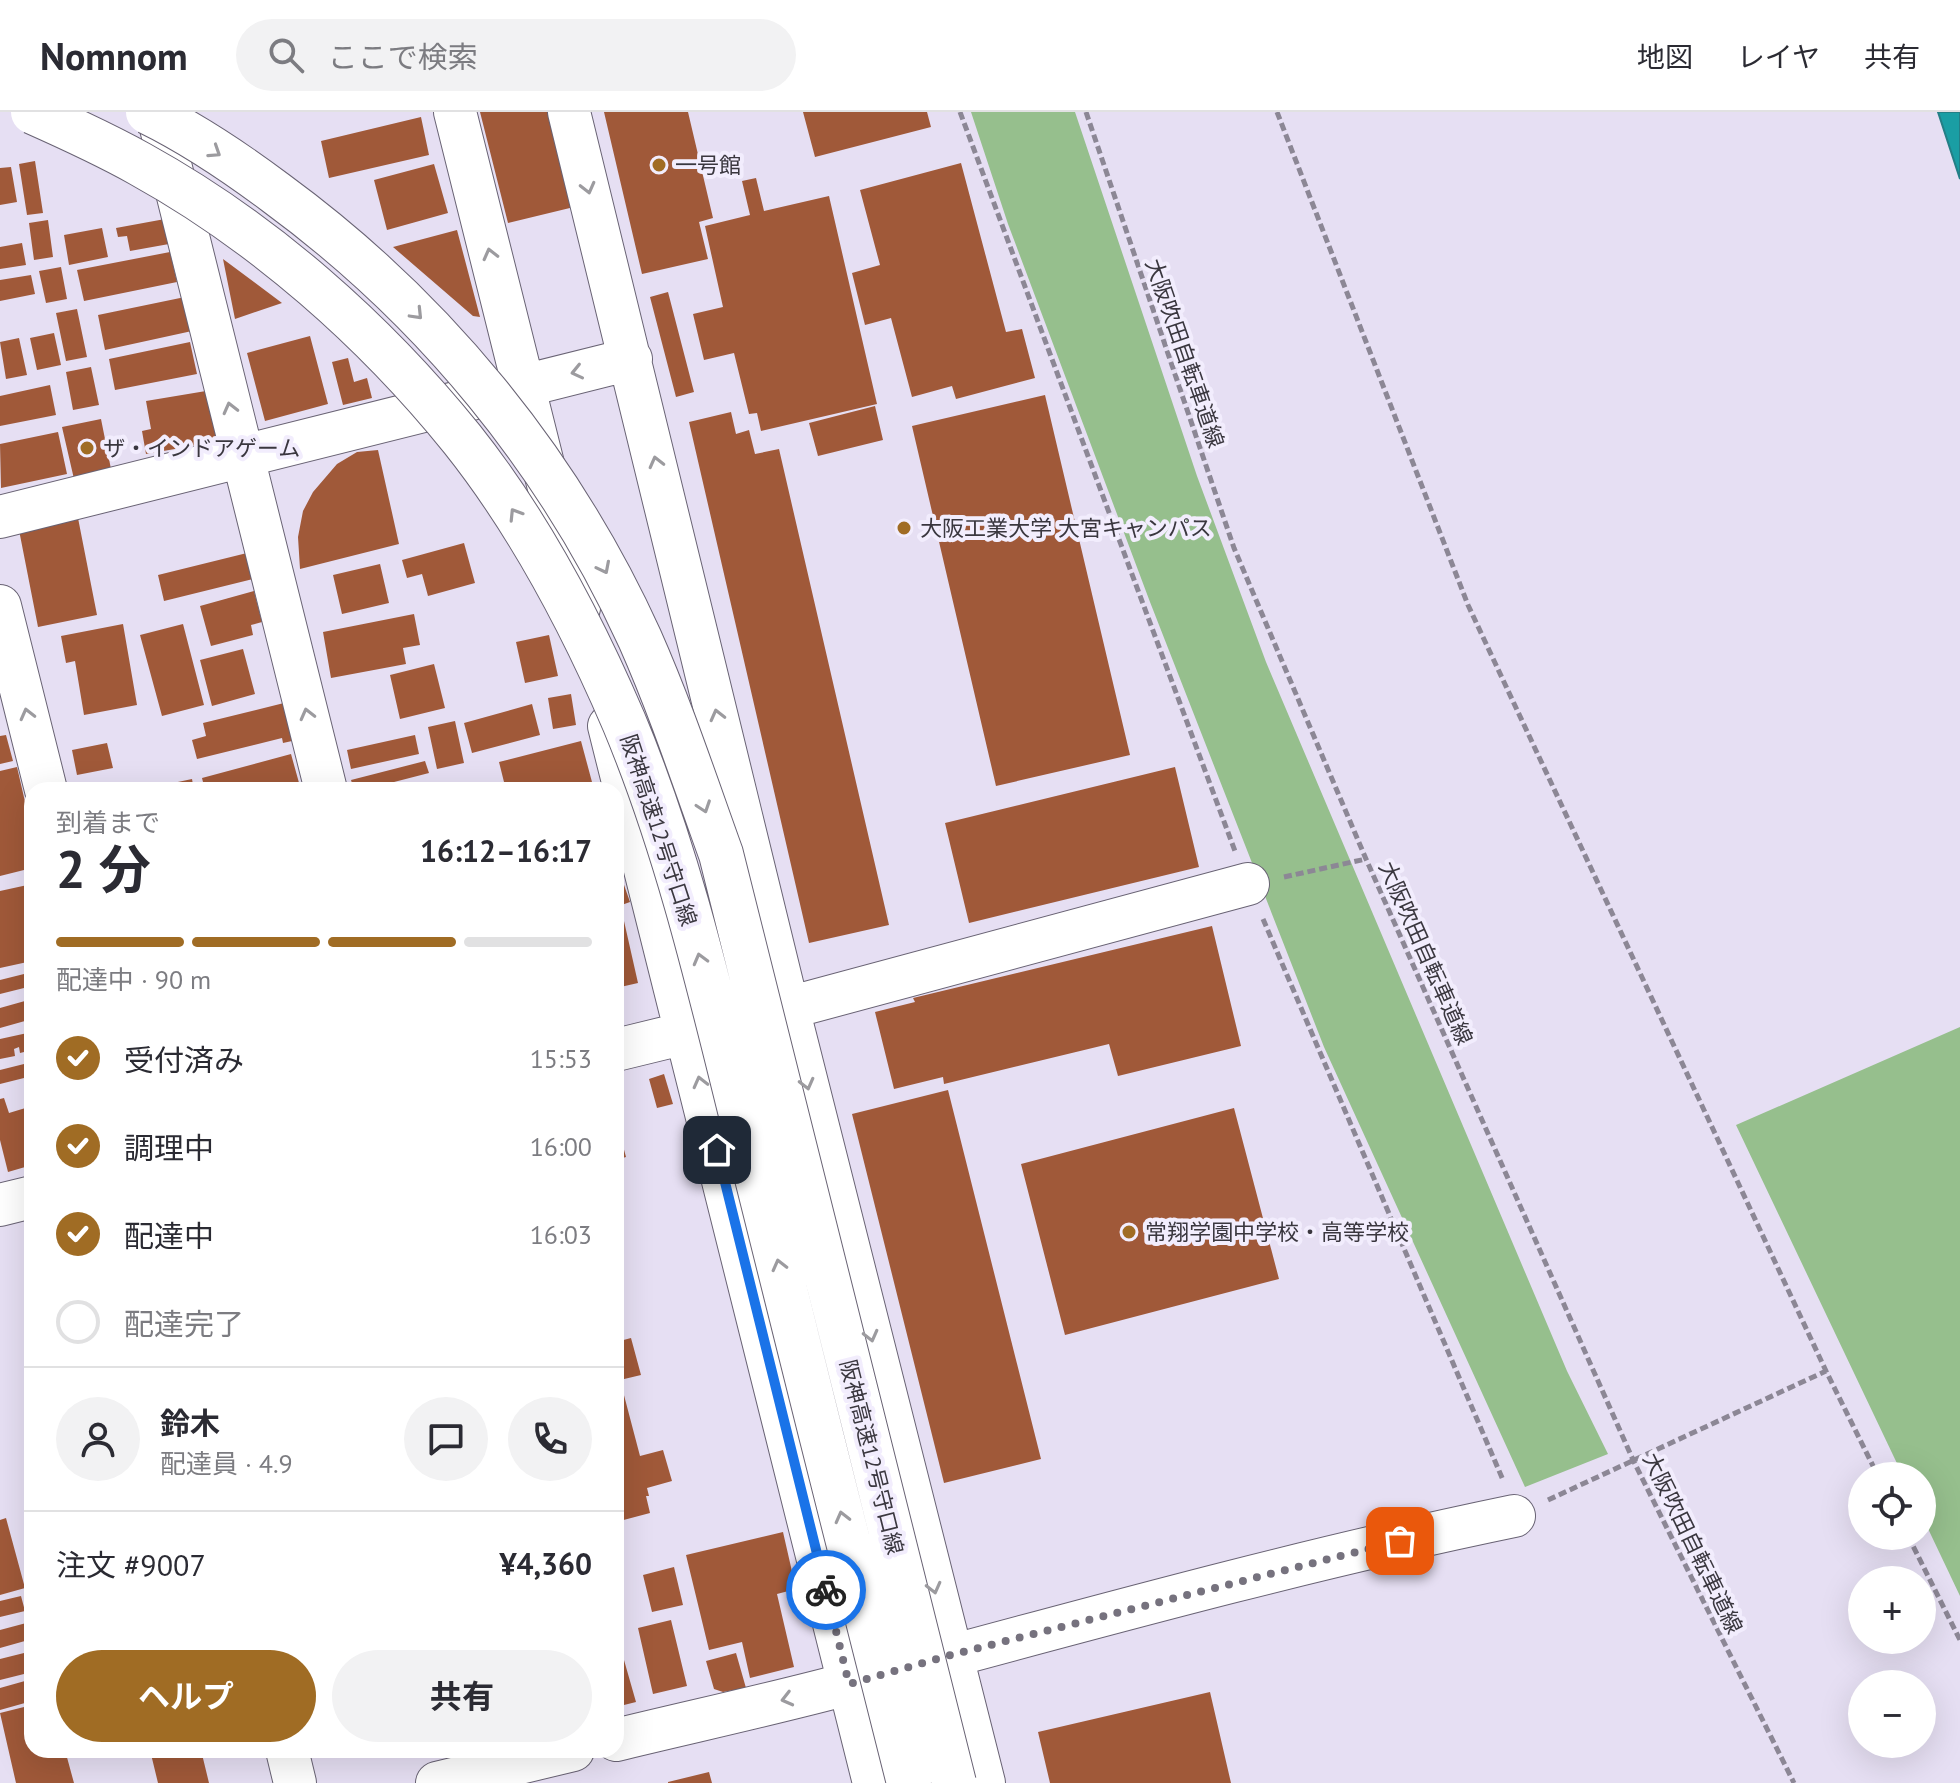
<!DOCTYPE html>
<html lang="ja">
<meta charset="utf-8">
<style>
body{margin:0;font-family:"PT Sans","Noto Sans JP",sans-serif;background:#f2f2f3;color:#2b2b33;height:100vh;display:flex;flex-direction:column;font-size:30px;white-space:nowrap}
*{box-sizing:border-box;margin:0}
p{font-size:26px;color:#7c7c81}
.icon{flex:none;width:44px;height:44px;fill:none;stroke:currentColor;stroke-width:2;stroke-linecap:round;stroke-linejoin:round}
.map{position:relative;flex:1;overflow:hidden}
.details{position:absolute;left:24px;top:670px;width:600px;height:976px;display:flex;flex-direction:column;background:#fff;border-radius:24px;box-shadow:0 8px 32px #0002}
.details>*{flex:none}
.buttons{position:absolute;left:1848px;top:1350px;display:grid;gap:16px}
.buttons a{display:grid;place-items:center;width:88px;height:88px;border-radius:50%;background:#fff;box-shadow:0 8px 32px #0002;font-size:40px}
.pin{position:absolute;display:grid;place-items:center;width:68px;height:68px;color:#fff;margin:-34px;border-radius:16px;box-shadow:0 4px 12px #0006}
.courier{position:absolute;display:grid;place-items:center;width:80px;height:80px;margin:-40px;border:6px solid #1a73e8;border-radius:50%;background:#fff;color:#222;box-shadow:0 2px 10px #0007}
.head em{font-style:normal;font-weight:700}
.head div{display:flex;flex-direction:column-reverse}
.head{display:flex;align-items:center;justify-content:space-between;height:136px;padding:0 32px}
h1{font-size:52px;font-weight:700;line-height:60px}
.bar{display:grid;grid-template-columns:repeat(4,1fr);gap:12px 8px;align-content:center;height:96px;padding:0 32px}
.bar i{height:10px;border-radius:6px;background:#e1e1e2}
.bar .selected{background:#a06c24}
.bar p{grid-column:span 4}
.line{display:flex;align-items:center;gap:20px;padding:0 32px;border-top:2px solid #e1e1e2}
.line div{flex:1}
.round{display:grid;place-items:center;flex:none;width:84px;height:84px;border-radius:42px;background:#f2f2f3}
ol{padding:0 32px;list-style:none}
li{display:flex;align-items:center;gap:24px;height:88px}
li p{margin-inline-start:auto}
li .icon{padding:8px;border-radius:50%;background:#a06c24;color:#fff;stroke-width:4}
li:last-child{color:#7c7c81}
li i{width:44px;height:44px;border:4px solid #e1e1e2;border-radius:50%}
.primary-button{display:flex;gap:16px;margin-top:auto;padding:16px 32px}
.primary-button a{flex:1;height:92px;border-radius:48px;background:#a06c24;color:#fff;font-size:32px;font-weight:700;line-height:92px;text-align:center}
.primary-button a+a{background:#f2f2f3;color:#2b2b33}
header{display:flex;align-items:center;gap:48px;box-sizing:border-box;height:112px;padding:0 40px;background:#fff;border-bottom:2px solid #e1e1e2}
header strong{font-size:38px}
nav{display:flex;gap:44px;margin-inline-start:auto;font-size:28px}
.search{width:560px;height:72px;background:#f2f2f3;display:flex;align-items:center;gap:20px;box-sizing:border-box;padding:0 28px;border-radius:44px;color:#7c7c81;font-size:30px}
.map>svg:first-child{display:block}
.green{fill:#96bf8d}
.water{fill:#1a9ea4;stroke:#247f86;stroke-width:2}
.building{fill:#a05939}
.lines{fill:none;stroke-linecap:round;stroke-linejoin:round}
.minor-casing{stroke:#696374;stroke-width:44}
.path{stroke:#8c8795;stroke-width:5;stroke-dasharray:8 4;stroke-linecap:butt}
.minor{stroke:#fff;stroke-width:42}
.motorway-bridge-casing{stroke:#696374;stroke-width:46;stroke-linecap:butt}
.motorway-bridge{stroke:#fff;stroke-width:44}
.oneway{stroke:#9c9b9f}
.done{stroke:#76727e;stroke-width:8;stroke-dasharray:0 14.4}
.route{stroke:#1a73e8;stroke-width:10}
.poi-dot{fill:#a06c24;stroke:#f2edfd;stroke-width:3}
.labels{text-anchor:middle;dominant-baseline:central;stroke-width:8;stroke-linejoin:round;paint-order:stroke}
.poi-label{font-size:22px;fill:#3a373f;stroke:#f2edfd;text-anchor:start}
.street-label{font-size:22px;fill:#3a373f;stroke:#f2edfd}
</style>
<header>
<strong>Nomnom</strong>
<div class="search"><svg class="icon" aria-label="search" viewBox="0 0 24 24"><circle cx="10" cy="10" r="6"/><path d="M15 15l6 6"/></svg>ここで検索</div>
<nav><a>地図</a><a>レイヤ</a><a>共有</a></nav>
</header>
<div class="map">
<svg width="1960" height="1671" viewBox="0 0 1960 1671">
<rect width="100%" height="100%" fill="#e6dff3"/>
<path class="green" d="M971 0H1075L1197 364 1266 550 1567 1259 1608 1342 1525 1375 1324 935 1150 490 1008 112Z
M1960 915V1484L1922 1404V1364H1903L1736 1013Z"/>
<path class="water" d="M1938 0H1960V67Z"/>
<path class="building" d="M480 0H551L574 95 508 111Z
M604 0H688L713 106 699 110 708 147 642 162Z
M803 0H927L931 15 815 45Z
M421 5 429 43 329 66 321 29Z
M35 49 43 101 27 103 19 52Z
M961 51 1006 220 1022 217 1035 266 956 287 952 274 912 285 891 206 865 213 852 161 880 153 860 78Z
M434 52 448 101 387 118 374 68Z
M11 55 17 90 0 93V56Z
M756 66 764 99 829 84 877 292 761 319 757 301 749 302 734 241 704 248 693 202 723 195 705 114 750 103 742 69Z
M165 107 169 132 130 139 127 124 118 125 116 116Z
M48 108 53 145 34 148 29 111Z
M102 116 108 145 69 153 64 123Z
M457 118 480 205 473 204 393 135Z
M22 131 26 153 0 157V135Z
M170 140 177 170 84 189 77 158Z
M223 147 282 191 235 207Z
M61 155 67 187 46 191 39 159Z
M31 163 35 182 0 189V168Z
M668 180 694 280 676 285 650 185Z
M185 185 192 219 105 238 98 203Z
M77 197 87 245 66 249 56 201Z
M54 221 61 253 37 258 30 226Z
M310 224 328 292 265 309 247 241Z
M19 226 27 263 6 267 0 230Z
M190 230 197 262 115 278 109 247Z
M348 246 354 270 367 266 372 286 343 293 332 250Z
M91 255 99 293 73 298 66 260Z
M50 273 56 303 0 314V284Z
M212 278 221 329 146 342 142 319 151 317 146 289Z
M1045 283 1130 643 996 674 912 314Z
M875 294 883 328 818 344 809 311Z
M731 300 736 322 749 318 755 342 779 337 889 813 809 831 689 310Z
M101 307 111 357 74 367 62 315Z
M58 320 67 362 1 376 0 332Z
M378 338 399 432 300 457 298 425 303 399 313 380 337 352 357 340Z
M78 406 97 503 38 515 19 418Z
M464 431 475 471 428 484 422 462 407 466 402 448Z
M247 441 253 467 164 489 158 463Z
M380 452 389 491 342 502 333 463Z
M254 479 262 510 251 513 253 523 211 534 200 494Z
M414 502 420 533 403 536 406 552 331 566 323 520Z
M123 512 137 593 84 603 75 549 66 551 61 524Z
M183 512 204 593 162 604 140 523Z
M549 523 558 564 525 571 516 530Z
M243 537 255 582 212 594 200 548Z
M434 552 445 596 400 607 390 563Z
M571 582 576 613 553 617 548 586Z
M292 589 301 627 283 631 282 626 197 647 192 628 206 624 203 611Z
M532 592 540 623 472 641 464 611Z
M455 609 464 651 437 657 428 615Z
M6 623 13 649 0 652V624Z
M415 623 419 642 351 657 347 638Z
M581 629 592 670 564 678H506L499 650Z
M107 631 113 656 77 663 72 638Z
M291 642 301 678H205L202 666Z
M425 649 429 661 363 678H354L351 668Z
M17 655 32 720V756L0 764V659Z
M1175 655 1199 755 969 811 945 711Z
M192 667 194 678H175L173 671Z
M616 750 630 790 616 795Z
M32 772V849L0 856V779Z
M624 809 638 871 616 876V810Z
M1212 814 1241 934 1118 964 1109 932 944 972 943 965 894 977 875 900 915 890 913 886Z
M32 860V874L0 882V868Z
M32 887V907L0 916V896Z
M32 920V938L20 941 19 935 14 937 15 944 0 947V927Z
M32 950V964L0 972V958Z
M664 962 673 992 657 996 649 967Z
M948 978 1041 1347 944 1371 852 1002Z
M4 986 9 1001 32 994V1053L8 1060 0 1028V987Z
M1234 996 1279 1167 1065 1223 1021 1052Z
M616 1008 626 1045 616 1048Z
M631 1226 641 1263 620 1268 640 1344 663 1338 672 1369 647 1376 649 1384H646L650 1401 616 1410V1230Z
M6 1406 25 1476 0 1483V1408Z
M783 1420 796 1477 777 1482 794 1555 750 1566 742 1530 709 1538 686 1443Z
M674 1455 683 1493 652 1500 643 1463Z
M21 1484 25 1499 0 1505V1489Z
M671 1508 687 1574 653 1582 638 1516Z
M30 1510 32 1527 0 1536V1518Z
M616 1520 636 1590 616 1595Z
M32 1539V1560L0 1568V1547Z
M736 1541 746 1576 723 1580 714 1577 706 1549Z
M32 1567V1589L0 1598V1576Z
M1210 1580 1231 1671H1050L1038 1620Z
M32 1593V1638H65L74 1671H16L0 1601Z
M150 1638H201L209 1671H158Z
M709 1660 712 1671H668V1670Z"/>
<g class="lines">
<defs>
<path id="minor" d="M157 0 326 678
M455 0 579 496
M569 0 788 896 984 1671
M0 405 631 247
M0 494 46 678
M609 614 874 1671
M616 938 788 896 1248 772
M0 1093 32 1085
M616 1628C694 1609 773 1592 851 1571 1071 1512 1291 1450 1514 1404
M287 1638 295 1671
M437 1671 573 1638"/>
</defs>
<use href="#minor" class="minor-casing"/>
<path class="path" d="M960 0 1235 739
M1086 0 1234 436 1366 747 1634 1350 1794 1671
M1277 0 1468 493 1826 1259 1878 1364
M1284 765 1366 747
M1263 807 1503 1368
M1548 1388 1826 1259
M1908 1424 1960 1528"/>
<use href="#minor" class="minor"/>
<defs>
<path id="motorway-bridge" d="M33 0C69 16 106 33 140 52 263 120 374 218 462 327 529 411 582 512 624 610 685 756 718 914 757 1066 807 1268 858 1469 909 1671
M148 0C193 22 236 51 276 81 433 196 559 349 640 527 671 597 695 670 721 742L954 1671"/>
</defs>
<use href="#motorway-bridge" class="motorway-bridge-casing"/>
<use href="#motorway-bridge" class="motorway-bridge"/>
</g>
<defs><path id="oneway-chevron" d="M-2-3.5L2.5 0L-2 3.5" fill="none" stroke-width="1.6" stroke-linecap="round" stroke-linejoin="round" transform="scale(2)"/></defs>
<g class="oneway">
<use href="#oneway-chevron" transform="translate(215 40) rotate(33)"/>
<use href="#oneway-chevron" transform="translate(588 76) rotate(76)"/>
<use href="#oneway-chevron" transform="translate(490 142) rotate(-104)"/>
<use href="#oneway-chevron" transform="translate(417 202) rotate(46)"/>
<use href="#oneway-chevron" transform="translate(577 260) rotate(167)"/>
<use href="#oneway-chevron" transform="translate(230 296) rotate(-104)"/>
<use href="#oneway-chevron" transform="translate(656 350) rotate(-104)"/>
<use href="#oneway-chevron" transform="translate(515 402) rotate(-122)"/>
<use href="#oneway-chevron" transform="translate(604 456) rotate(63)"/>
<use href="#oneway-chevron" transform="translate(27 602) rotate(-104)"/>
<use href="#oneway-chevron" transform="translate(307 602) rotate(-104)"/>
<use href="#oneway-chevron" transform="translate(717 603) rotate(-104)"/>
<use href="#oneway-chevron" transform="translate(704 695) rotate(71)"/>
<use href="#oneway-chevron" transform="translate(700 847) rotate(-105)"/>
<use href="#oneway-chevron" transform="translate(700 970) rotate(-104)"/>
<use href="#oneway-chevron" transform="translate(807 972) rotate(76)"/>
<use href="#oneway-chevron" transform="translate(779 1153) rotate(-104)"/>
<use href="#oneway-chevron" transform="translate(871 1224) rotate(76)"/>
<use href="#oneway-chevron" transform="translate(842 1405) rotate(-104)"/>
<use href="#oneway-chevron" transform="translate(934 1476) rotate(76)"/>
<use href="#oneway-chevron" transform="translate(787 1587) rotate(166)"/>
</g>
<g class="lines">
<path class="done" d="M826 1478 849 1572 951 1543 1400 1429"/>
<path class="route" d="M717 1038 826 1478"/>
</g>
<g class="poi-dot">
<circle cx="659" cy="53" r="8"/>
<circle cx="87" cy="336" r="8"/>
<circle cx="904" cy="416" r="8"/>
<circle cx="1129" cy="1120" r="8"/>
</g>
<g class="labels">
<g class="poi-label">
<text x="675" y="53">一号館</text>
<text x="103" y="336">ザ・インドアゲーム</text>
<text x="920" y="416">大阪工業大学 大宮キャンパス</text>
<text x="1145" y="1120">常翔学園中学校・高等学校</text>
</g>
<g class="street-label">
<text transform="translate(1185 241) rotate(71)">大阪吹田自転車道線</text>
<text transform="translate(659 718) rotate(72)">阪神高速12号守口線</text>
<text transform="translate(1426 841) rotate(66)">大阪吹田自転車道線</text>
<text transform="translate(872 1345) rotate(76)">阪神高速12号守口線</text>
<text transform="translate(1693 1431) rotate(64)">大阪吹田自転車道線</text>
</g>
</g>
</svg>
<div class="buttons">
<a><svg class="icon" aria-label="locate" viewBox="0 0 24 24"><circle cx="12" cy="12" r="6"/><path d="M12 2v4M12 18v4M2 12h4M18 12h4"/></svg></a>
<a>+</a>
<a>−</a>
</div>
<div class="pin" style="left:1400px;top:1429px;background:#ea580c"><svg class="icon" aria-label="bag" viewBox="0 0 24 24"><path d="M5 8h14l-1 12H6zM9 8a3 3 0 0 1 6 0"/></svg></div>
<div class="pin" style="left:717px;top:1038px;background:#1f2937"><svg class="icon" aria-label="home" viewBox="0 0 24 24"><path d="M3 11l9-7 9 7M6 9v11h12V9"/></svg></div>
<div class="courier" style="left:826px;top:1478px"><svg class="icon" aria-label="bike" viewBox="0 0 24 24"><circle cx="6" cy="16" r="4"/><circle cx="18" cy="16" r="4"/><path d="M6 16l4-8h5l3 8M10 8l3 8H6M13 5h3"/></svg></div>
<section class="details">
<div class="head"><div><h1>2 分</h1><p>到着まで</p></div><em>16:12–16:17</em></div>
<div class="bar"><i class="selected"></i><i class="selected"></i><i class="selected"></i><i></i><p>配達中 · 90 m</p></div>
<ol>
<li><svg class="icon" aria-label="check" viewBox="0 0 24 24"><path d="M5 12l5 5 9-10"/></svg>受付済み<p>15:53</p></li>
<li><svg class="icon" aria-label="check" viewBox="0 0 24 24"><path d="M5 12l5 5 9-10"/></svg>調理中<p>16:00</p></li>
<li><svg class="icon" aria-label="check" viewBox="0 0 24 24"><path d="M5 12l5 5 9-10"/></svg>配達中<p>16:03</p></li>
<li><i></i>配達完了</li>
</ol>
<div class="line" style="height:144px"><a class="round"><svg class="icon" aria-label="person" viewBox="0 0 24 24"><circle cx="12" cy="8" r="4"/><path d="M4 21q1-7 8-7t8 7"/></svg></a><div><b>鈴木</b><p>配達員 · 4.9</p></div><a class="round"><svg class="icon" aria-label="chat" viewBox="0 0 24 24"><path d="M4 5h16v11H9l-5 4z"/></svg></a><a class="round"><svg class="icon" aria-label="phone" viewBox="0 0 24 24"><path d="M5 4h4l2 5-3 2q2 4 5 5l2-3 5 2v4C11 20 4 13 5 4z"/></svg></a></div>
<div class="line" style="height:104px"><div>注文 #9007</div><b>¥4,360</b></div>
<div class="primary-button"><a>ヘルプ</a><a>共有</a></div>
</section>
</div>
